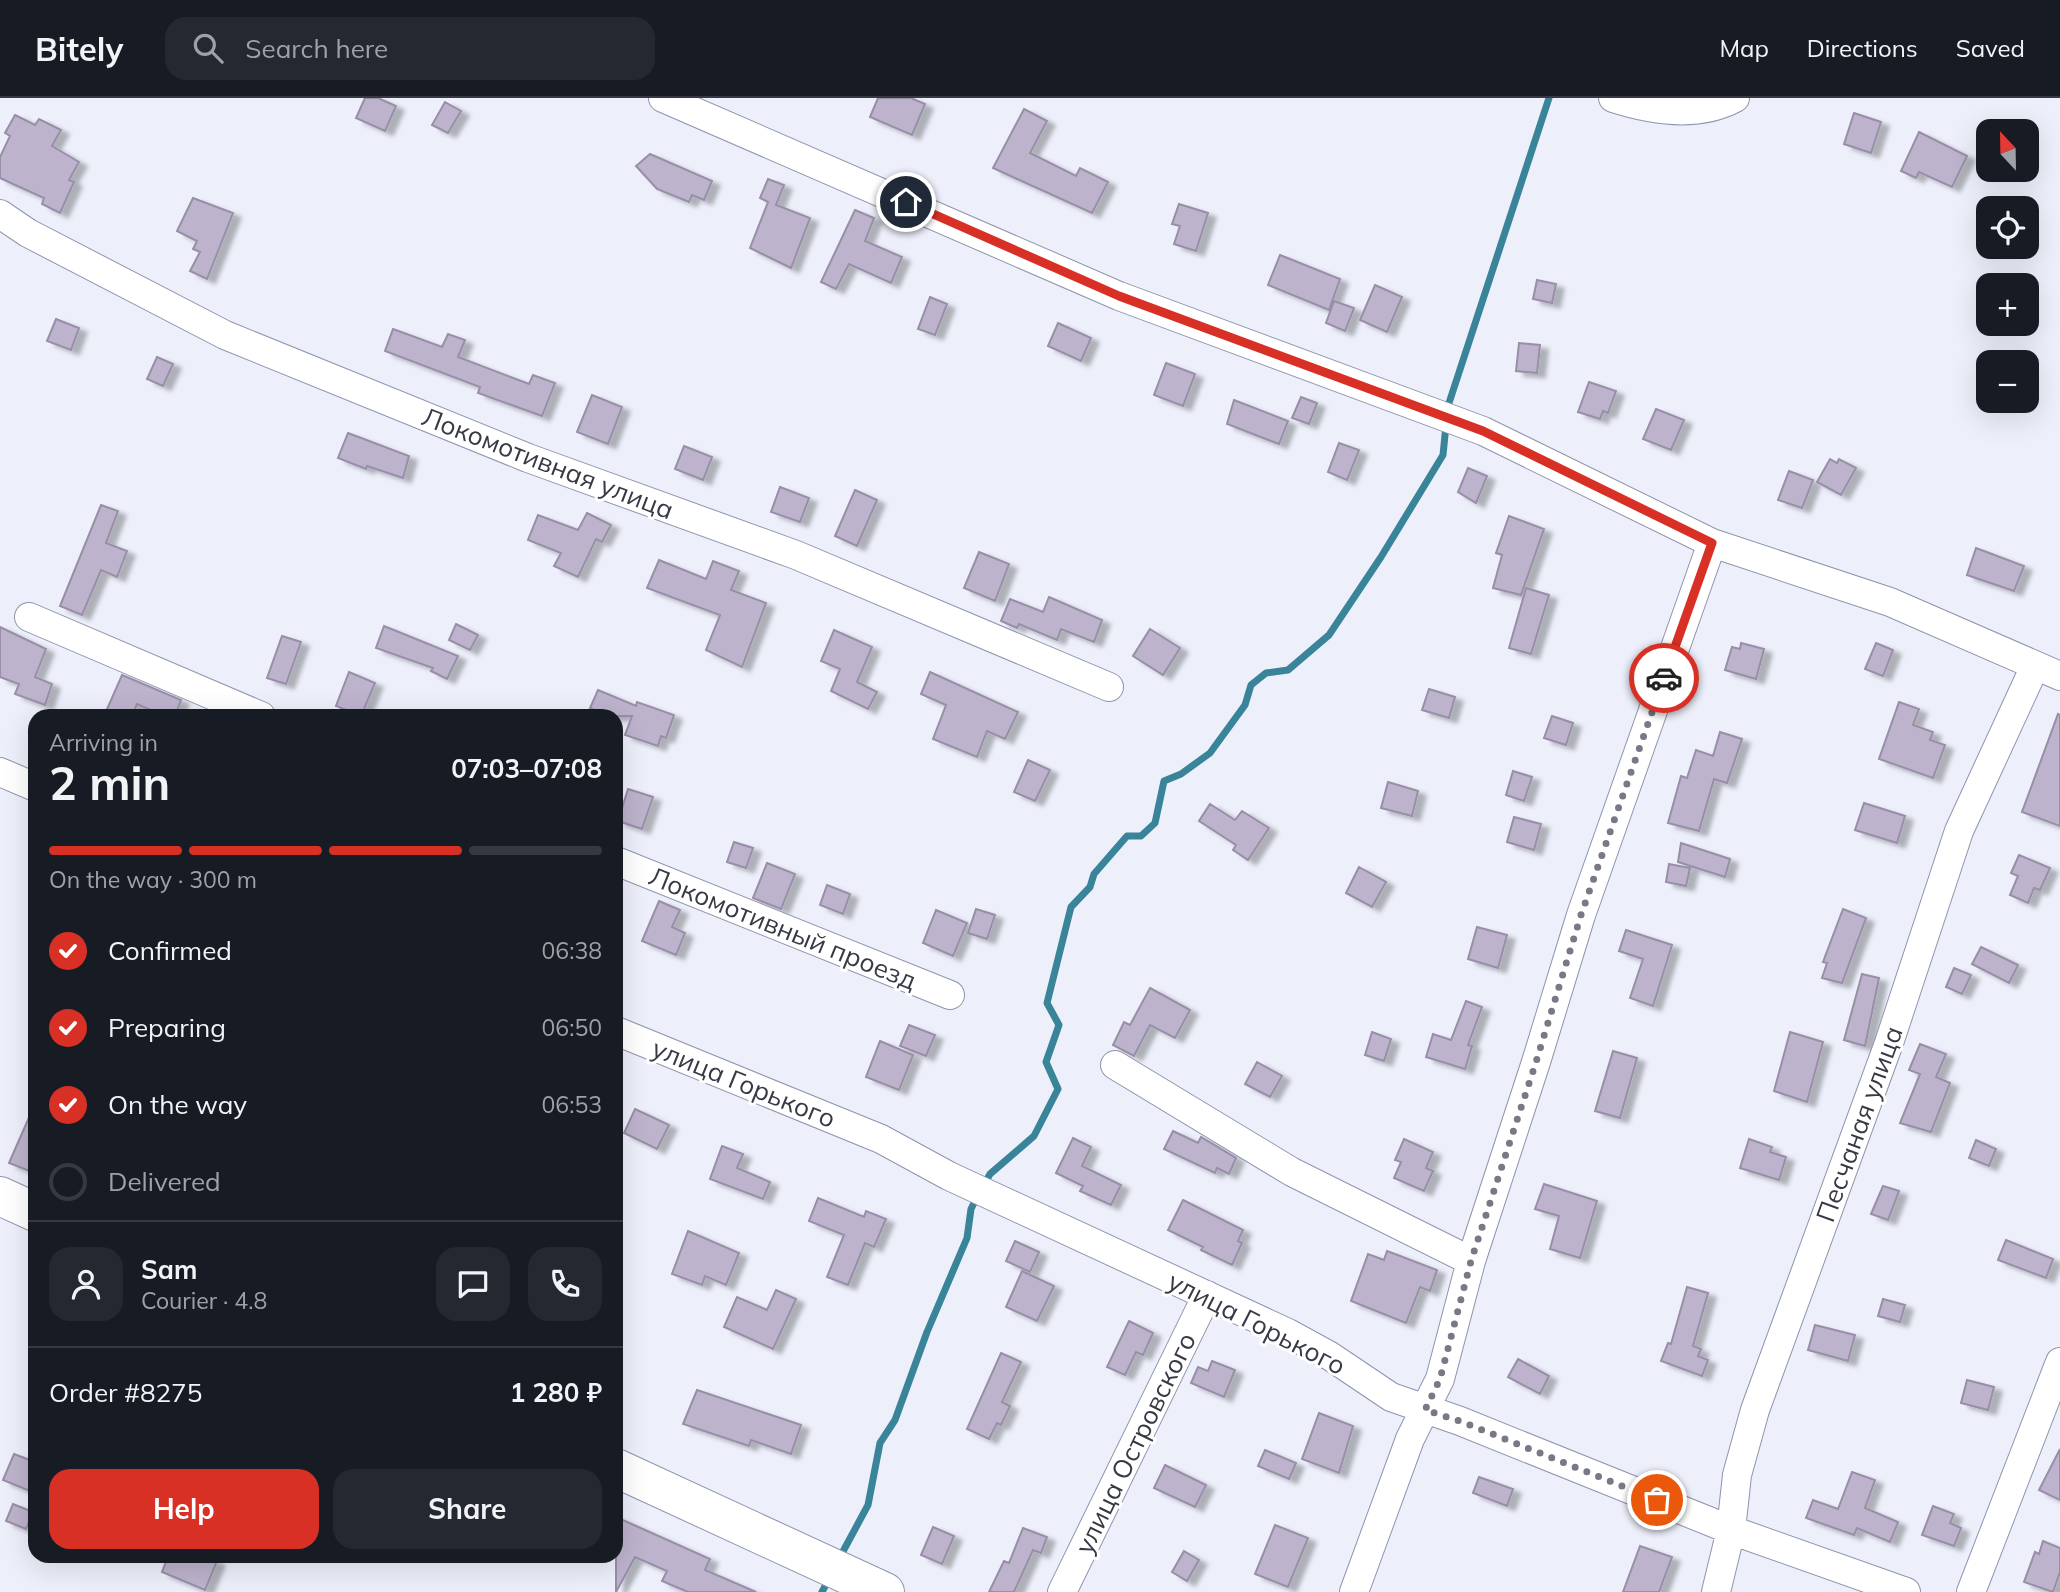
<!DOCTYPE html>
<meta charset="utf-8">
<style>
body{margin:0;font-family:Mulish,sans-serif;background:#242831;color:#f1f3f6;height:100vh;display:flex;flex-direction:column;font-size:26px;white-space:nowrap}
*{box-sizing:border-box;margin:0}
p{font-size:23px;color:#9ea1a6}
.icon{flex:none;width:38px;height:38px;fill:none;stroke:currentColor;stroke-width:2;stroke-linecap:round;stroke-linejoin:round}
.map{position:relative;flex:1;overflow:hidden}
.side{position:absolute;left:28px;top:611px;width:595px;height:854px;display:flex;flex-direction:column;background:#171b24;border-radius:21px;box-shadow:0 7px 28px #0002}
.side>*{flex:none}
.needle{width:46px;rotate:338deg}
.buttons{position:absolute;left:1976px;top:21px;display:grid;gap:14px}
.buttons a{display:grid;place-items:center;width:63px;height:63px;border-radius:14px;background:#171b24;box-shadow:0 7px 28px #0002;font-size:35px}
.pin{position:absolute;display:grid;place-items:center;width:60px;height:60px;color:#fff;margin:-30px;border:4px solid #fff;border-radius:50%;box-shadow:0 2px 7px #0007}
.courier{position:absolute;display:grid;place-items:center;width:70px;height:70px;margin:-35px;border:5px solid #d93025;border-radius:50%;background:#fff;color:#222;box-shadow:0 2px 9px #0007}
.overview em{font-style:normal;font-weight:700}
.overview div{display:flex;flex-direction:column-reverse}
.overview{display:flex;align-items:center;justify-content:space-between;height:119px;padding:0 21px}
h1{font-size:46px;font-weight:700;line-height:52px}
.bar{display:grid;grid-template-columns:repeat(4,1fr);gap:10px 7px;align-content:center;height:84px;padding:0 21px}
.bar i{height:9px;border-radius:5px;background:#363941}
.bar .current{background:#d93025}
.bar p{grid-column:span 4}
.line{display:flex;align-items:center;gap:18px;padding:0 21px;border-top:2px solid #363941}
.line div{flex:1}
.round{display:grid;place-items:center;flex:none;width:74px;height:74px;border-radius:21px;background:#242831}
ol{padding:0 21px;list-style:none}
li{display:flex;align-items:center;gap:21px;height:77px}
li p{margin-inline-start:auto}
li .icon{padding:7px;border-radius:50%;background:#d93025;color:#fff;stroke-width:4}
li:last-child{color:#9ea1a6}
li i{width:38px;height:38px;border:4px solid #363941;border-radius:50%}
.primary-button{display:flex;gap:14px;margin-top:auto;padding:14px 21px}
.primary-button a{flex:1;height:80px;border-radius:21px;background:#d93025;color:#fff;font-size:28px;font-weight:700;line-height:80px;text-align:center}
.primary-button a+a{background:#242831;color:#f1f3f6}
header{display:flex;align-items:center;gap:42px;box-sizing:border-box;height:98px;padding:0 35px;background:#171b24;border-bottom:2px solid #363941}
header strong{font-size:33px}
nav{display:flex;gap:38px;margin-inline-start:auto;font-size:24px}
.search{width:490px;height:63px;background:#242831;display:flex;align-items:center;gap:18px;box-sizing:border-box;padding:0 24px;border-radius:21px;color:#9ea1a6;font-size:26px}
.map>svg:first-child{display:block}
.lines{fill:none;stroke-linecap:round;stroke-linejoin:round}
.stream{stroke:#3a8499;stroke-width:7}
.building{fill:#bdb3cd;stroke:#988ea7;stroke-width:2;filter:url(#shadow)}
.street-casing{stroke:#8e94ad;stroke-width:30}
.secondary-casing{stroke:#8e94ad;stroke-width:40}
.street{stroke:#fff;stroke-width:28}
.secondary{stroke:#fff;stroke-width:38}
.done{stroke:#777a84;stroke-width:7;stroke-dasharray:0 12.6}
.route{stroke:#d93025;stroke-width:9}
.labels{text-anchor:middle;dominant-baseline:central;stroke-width:6;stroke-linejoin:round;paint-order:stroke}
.street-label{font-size:26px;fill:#373a44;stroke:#fff}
</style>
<header>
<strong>Bitely</strong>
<div class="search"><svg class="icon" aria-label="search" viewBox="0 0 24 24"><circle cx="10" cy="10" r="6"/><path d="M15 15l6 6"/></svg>Search here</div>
<nav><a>Map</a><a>Directions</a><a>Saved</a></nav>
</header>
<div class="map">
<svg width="2060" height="1494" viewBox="0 0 2060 1494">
<defs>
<filter id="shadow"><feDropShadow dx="8" dy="4.5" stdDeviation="2" flood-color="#0004"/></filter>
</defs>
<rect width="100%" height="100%" fill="#edf0fb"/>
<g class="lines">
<path class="stream" d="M1448 315 1449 305 1549 0
M984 1087 990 1076 1034 1038 1058 991 1046 964 1059 927 1047 905 1071 809 1090 789 1094 776 1127 738H1141L1155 725 1164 683 1181 676 1210 655 1245 607 1251 587 1266 575 1288 572 1329 537 1381 459 1443 357 1446 327
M840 1459 868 1407 880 1345 895 1322 927 1234 967 1140 971 1111 978 1097
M822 1494 830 1479"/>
</g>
<path class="building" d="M365 0H378L396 8 385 33 356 20Z
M878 0H911L925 6 912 37 870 19Z
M445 4 461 13 448 35 432 27Z
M1024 11 1047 23 1030 55 1076 78 1080 70 1108 84 1092 115 993 70Z
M1854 15 1881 24 1871 55 1844 46Z
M15 17 35 27 39 21 61 32 52 48 79 64 69 82 74 84 60 115 42 106 44 100 0 80V59L10 38 5 35Z
M1919 34 1967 58 1952 89 1919 74 1916 80 1901 73Z
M650 56 712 83 704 102 692 97 689 104 657 91 636 68Z
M768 81 784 87 776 107 810 120 791 170 750 150 768 104 760 100Z
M193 100 233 115 207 181 190 173 200 154 193 151 197 143 177 133Z
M1179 106 1208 115 1196 153 1174 146 1180 128 1172 126Z
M855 112 874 120 865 143 902 159 891 185 849 166 836 191 821 184Z
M1280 157 1340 181 1329 212 1268 187Z
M1537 182 1556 186 1552 205 1533 201Z
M1375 187 1402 199 1387 234 1360 222Z
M930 199 947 206 935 237 918 231Z
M1334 203 1354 210 1345 233 1326 225Z
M56 221 79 230 71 252 47 243Z
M1058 225 1091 240 1081 263 1048 248Z
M393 231 442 249 448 236 465 242 458 259 529 286 533 277 555 285 542 318 478 295 480 289 385 253Z
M1519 245 1540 247 1537 275 1516 273Z
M157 259 173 266 163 288 147 281Z
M1166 265 1195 276 1183 308 1154 297Z
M1589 284 1616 293 1608 315 1603 313 1600 321 1578 314Z
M592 297 622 309 608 346 577 334Z
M1301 299 1317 305 1309 326 1292 320Z
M1234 302 1288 323 1279 346 1227 326Z
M1656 311 1684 322 1671 352 1643 341Z
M348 335 409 358 403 380 367 368 366 371 338 360Z
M1339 345 1359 352 1347 382 1328 374Z
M684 348 712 359 703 382 675 371Z
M1830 361 1837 365 1839 361 1856 370 1841 397 1817 384Z
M1468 370 1487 378 1476 405 1458 394Z
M1789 373 1813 382 1802 410 1778 402Z
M780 389 809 400 800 424 771 414Z
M855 392 877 402 857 448 835 438Z
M101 407 118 413 106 445 127 453 117 479 101 472 82 517 60 508Z
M587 415 611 427 602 444 596 441 578 479 554 468 561 455 528 442 538 417 578 432Z
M1509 418 1544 431 1521 497 1493 490 1502 457 1496 455Z
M1976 450 2024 468 2014 493 1967 477Z
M979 454 1009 466 995 503 964 490Z
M659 462 706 481 713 463 739 473 731 492 766 505 742 569 706 552 720 517 647 490Z
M1526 490 1549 497 1531 556 1509 550Z
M1049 499 1102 522 1094 544 1061 531 1057 542 1019 526 1017 530 1001 523 1010 501 1043 514Z
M456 526 478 537 470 552 449 542Z
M384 528 458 558 447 581 431 573 433 570 376 550Z
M0 529 46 551 35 579 52 586 45 607 15 596 19 586 0 579Z
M1150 531 1180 550 1163 577 1133 558Z
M834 532 872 549 857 584 877 594 868 611 831 593 840 571 821 563Z
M282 538 301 544 286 586 267 580Z
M1741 545 1764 551 1756 581 1725 572 1732 549 1740 551Z
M1876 545 1893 552 1883 578 1865 571Z
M349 574 375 585 361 618 336 608Z
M930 574 1018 614 1005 641 987 633 977 659 933 641 946 607 921 596Z
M122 577 181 602 175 618H164L137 606 132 618H104Z
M1429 591 1455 599 1449 620 1422 612Z
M598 592 636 608 637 604 674 617 666 640 661 638 658 648 625 637 632 618H608L590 610Z
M1899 604 1919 611 1913 627 1933 634 1930 642 1945 647 1933 680 1879 661Z
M2058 616 2060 617V728L2022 714Z
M1552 618 1573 625 1566 647 1544 640Z
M1720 634 1742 641 1727 685 1714 681 1699 733 1668 725 1681 678 1687 680 1696 652 1713 658Z
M1028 662 1050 672 1035 703 1014 694Z
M1513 673 1532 679 1524 703 1506 697Z
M1388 684 1418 693 1412 718 1381 710Z
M628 691 653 699 642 731 618 723Z
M1864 705 1905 718 1897 745 1855 732Z
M1210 706 1235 722 1242 713 1269 730 1248 762 1233 752 1236 747 1199 723Z
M1514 719 1541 726 1534 752 1507 744Z
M734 744 753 750 746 770 727 764Z
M1681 745 1730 761 1725 779 1678 764Z
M2019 757 2050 770 2040 792 2034 790 2028 805 2010 797 2018 778 2011 775Z
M767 765 795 776 781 811 753 800Z
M1669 766 1690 770 1686 788 1666 784Z
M1359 769 1386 784 1372 809 1346 795Z
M827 787 850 796 843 816 820 807Z
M659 803 680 812 672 829 685 835 676 857 642 843Z
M976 811 995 817 987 841 968 835Z
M1843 811 1866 820 1842 885 1822 880 1827 865 1823 864Z
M936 812 967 825 953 858 923 845Z
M1477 829 1507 837 1498 870 1468 861Z
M1626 832 1672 847 1653 908 1630 900 1643 861 1619 853Z
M1981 849 2018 867 2009 885 1972 866Z
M1954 870 1971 877 1962 896 1946 889Z
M1862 876 1879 880 1865 948 1844 942Z
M1150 890 1190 912 1175 940 1150 927 1134 958 1113 947 1124 924 1130 927Z
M1466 903 1482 909 1468 947 1472 948 1465 971 1426 959 1433 936 1451 942Z
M909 927 935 937 926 958 900 948Z
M1372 934 1391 941 1384 963 1365 957Z
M1790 934 1823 944 1807 1004 1774 993Z
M880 943 913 957 899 992 866 979Z
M1920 946 1946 956 1936 979 1950 985 1931 1034 1900 1025 1920 976 1909 972Z
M1613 953 1637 960 1620 1020 1595 1013Z
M1257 964 1282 978 1270 999 1245 986Z
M34 1008H35V1075L9 1065Z
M635 1011 669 1027 657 1051 624 1035Z
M1173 1033 1198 1045 1201 1039 1236 1060 1229 1076 1217 1070 1215 1075 1164 1051Z
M1073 1040 1091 1049 1082 1068 1121 1087 1111 1107 1080 1093 1083 1088 1056 1075Z
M1404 1041 1433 1054 1426 1070 1433 1073 1424 1093 1394 1080 1401 1064 1395 1062Z
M1749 1041 1772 1049 1770 1054 1786 1059 1779 1082 1740 1070Z
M1976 1042 1996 1051 1989 1068 1969 1060Z
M722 1048 743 1056 737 1070 770 1084 763 1101 710 1081Z
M1544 1086 1597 1103 1580 1160 1550 1151 1559 1118 1535 1111Z
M1883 1088 1899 1093 1888 1122 1871 1116Z
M818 1100 864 1119 866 1113 886 1121 874 1149 865 1145 848 1187 827 1179 844 1137 809 1123Z
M1183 1102 1243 1132 1238 1143 1242 1145 1232 1167 1201 1152 1203 1149 1168 1132Z
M688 1133 739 1155 726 1187 705 1178 702 1187 672 1176Z
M2006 1142 2053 1161 2046 1180 1998 1162Z
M1015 1143 1039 1154 1030 1174 1006 1163Z
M1387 1153 1437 1172 1430 1193 1420 1189 1406 1225 1351 1203 1368 1156 1384 1162Z
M1022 1173 1054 1188 1037 1223 1006 1209Z
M1687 1189 1708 1195 1693 1248 1701 1251 1698 1258 1708 1262 1702 1278 1661 1263 1668 1245 1671 1246Z
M776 1192 796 1201 773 1251 724 1229 737 1199 767 1212Z
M1883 1201 1905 1207 1900 1224 1878 1218Z
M1129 1223 1153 1235 1143 1257 1136 1254 1125 1277 1107 1269Z
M1815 1227 1855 1237 1848 1263 1808 1252Z
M1001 1255 1021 1264 1002 1304 1010 1308 1001 1327 997 1325 989 1341 967 1331Z
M1518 1261 1549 1278 1540 1296 1508 1279Z
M1212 1263 1235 1272 1224 1299 1191 1285 1198 1269 1208 1273Z
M1967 1282 1994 1289 1988 1312 1961 1305Z
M697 1292 801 1327 791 1356 751 1342 749 1348 683 1326Z
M1319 1315 1353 1328 1339 1375 1302 1361Z
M2060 1351V1402L2039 1392Z
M1265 1352 1296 1365 1289 1381 1258 1368Z
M14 1356 35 1364V1379L30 1393 3 1382Z
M1165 1367 1206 1387 1195 1409 1154 1390Z
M1852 1374 1875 1382 1865 1410 1898 1424 1890 1444 1857 1430 1854 1437 1806 1420 1813 1402 1838 1411Z
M1479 1379 1513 1391 1507 1408 1473 1395Z
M13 1406 33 1414 26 1431 6 1423Z
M1933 1408 1954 1416 1950 1425 1961 1430 1954 1448 1922 1437Z
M616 1419 710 1461 705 1472 756 1494H688L662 1483 667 1473 635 1459 616 1494Z
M1275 1427 1308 1440 1288 1489 1255 1476Z
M933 1429 954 1438 942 1466 921 1457Z
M1023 1430 1047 1439 1041 1455 1033 1452 1014 1494H989L1004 1463 1009 1465Z
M2043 1443 2060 1450V1474L2053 1494 2024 1484 2035 1454 2039 1456Z
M1640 1448 1672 1459 1659 1494H1623Z
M1184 1453 1199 1462 1187 1483 1172 1474Z
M168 1458H203L217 1463 205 1492 162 1474Z"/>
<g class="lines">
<defs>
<path id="street" d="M663 0 1119 198 1483 333 1712 445 1890 504 2060 578
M1613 0C1653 13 1698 20 1735 0
M0 116 28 135 225 237 528 360 796 457 1109 589
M29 519 261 618
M0 674 35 689
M616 763 950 897
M616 933 881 1041 949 1078 1288 1235 1330 1258 1391 1299 1460 1323 1731 1432 1906 1494
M1115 967 1292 1074 1471 1163
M1062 1494 1207 1197
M1354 1494 1410 1341 1440 1281 1471 1163 1536 964 1581 817 1712 445
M1716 1494 1731 1432 1737 1377 1755 1312 1889 945 1959 733 2035 568
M1971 1494 2060 1264"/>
<path id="secondary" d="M0 1098 35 1114
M616 1370 885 1494"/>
</defs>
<use href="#street" class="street-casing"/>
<use href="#secondary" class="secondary-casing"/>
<use href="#street" class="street"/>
<use href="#secondary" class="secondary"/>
</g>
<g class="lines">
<path class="done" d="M1657 1402 1460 1323 1425 1312 1440 1281 1471 1163 1536 964 1581 817 1664 580"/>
<path class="route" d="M906 104 1119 198 1483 333 1712 445 1664 580"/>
</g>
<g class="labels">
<g class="street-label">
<text transform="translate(548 365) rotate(21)">Локомотивная улица</text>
<text transform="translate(783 830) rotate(22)">Локомотивный проезд</text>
<text transform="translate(744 985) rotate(22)">улица Горького</text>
<text transform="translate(1859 1026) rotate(-70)">Песчаная улица</text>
<text transform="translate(1257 1225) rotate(27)">улица Горького</text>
<text transform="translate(1135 1345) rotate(-64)">улица Островского</text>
</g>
</g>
</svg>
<div class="buttons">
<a><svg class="needle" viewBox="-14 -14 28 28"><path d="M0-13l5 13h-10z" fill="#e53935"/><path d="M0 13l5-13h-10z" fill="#9ea1a6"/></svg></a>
<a><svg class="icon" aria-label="locate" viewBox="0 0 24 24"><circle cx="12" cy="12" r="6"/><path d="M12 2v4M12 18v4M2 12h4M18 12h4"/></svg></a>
<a>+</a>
<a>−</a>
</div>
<div class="pin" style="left:1657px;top:1402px;background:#ea580c"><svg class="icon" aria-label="bag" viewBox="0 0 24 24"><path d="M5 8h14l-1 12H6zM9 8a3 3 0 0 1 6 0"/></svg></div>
<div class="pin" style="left:906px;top:104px;background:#1f2937"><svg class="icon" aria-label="home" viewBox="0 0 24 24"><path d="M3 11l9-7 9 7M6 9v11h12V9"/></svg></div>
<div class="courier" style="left:1664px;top:580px"><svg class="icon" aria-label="car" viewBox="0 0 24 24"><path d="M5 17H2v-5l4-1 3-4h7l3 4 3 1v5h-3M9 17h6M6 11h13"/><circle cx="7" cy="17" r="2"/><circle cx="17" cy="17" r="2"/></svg></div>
<section class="side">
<div class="overview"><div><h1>2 min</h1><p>Arriving in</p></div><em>07:03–07:08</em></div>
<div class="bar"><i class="current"></i><i class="current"></i><i class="current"></i><i></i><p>On the way · 300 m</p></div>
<ol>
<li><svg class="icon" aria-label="check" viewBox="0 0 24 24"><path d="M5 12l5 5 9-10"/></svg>Confirmed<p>06:38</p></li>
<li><svg class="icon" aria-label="check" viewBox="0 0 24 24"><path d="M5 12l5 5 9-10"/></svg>Preparing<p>06:50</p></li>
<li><svg class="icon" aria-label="check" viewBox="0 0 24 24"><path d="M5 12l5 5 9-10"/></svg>On the way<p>06:53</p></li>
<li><i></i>Delivered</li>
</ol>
<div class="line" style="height:126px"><a class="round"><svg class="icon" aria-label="person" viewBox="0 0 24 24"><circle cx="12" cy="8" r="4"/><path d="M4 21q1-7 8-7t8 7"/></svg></a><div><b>Sam</b><p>Courier · 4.8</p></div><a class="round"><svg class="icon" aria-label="chat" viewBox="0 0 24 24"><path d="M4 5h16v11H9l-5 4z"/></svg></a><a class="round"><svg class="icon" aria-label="phone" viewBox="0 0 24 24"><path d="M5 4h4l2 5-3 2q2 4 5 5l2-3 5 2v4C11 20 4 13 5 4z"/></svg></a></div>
<div class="line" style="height:91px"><div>Order #8275</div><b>1 280 ₽</b></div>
<div class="primary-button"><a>Help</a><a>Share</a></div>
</section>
</div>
